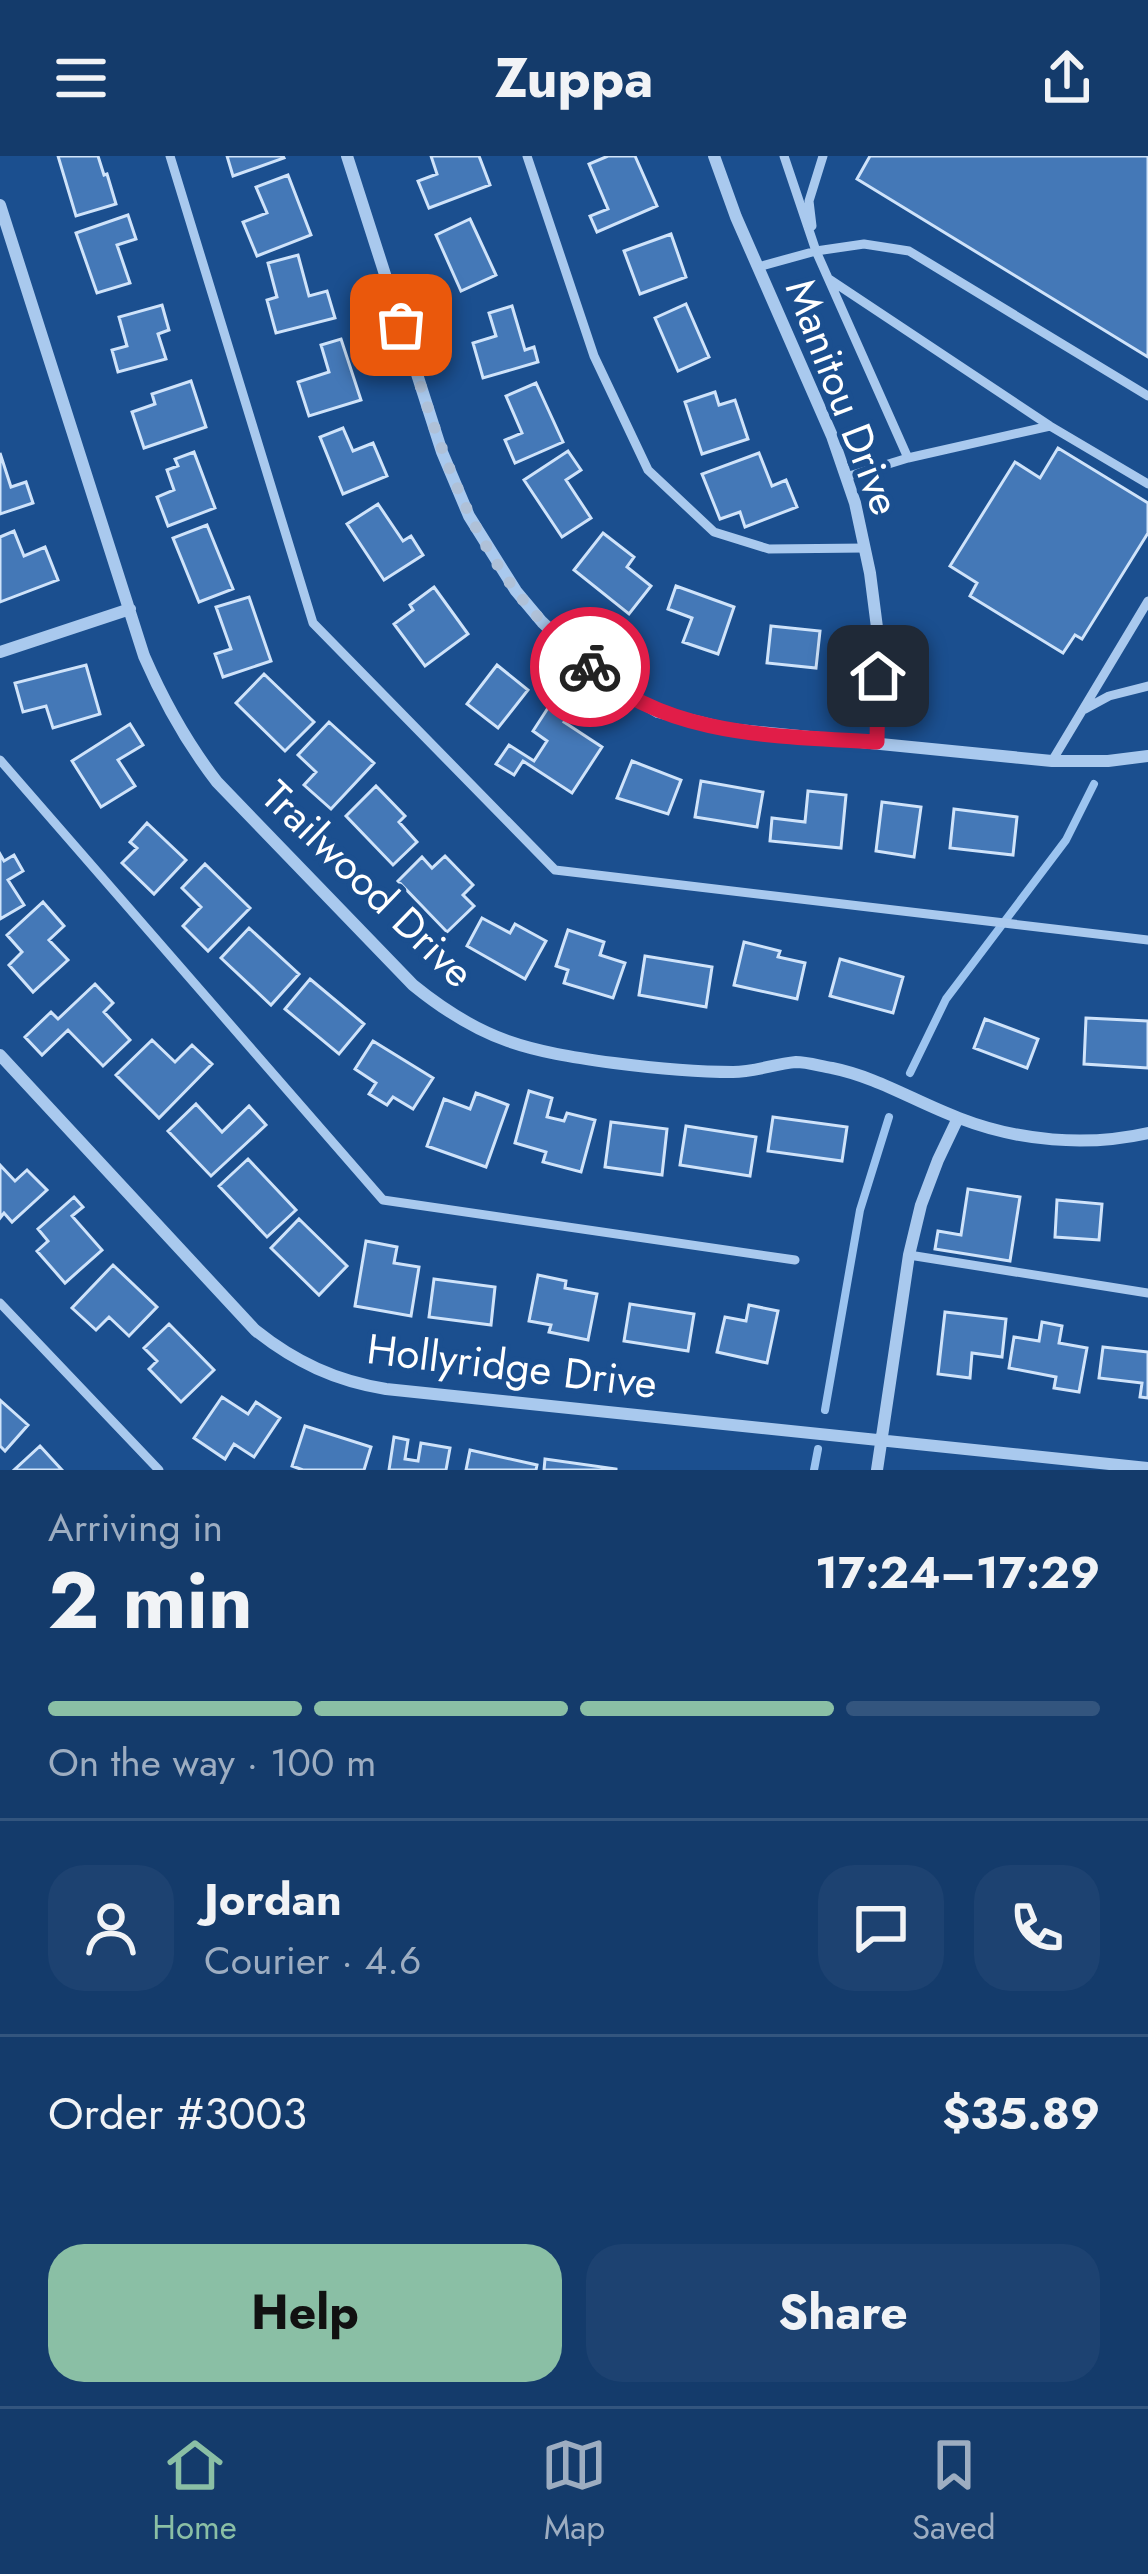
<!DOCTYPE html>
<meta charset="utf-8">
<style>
body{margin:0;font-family:Jost,sans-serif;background:#1d4271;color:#f1f3f6;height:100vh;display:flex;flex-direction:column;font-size:45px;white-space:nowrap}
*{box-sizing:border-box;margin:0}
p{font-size:39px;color:#9dadc1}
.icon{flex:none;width:66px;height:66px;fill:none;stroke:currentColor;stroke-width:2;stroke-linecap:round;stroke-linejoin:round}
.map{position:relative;height:1314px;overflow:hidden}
.details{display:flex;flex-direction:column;background:#143b6b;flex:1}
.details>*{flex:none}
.pin{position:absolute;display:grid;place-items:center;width:102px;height:102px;color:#fff;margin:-51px;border-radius:24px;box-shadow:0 6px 18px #0006}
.courier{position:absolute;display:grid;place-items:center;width:120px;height:120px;margin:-60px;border:9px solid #e11d48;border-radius:50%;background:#fff;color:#222;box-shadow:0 3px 15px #0007}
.overview em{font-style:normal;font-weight:700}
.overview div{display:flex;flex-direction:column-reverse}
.overview{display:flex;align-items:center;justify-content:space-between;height:204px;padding:0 48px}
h1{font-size:78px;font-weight:700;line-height:90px}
.bar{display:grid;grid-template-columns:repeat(4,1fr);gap:18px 12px;align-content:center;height:144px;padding:0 48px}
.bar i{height:15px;border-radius:9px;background:#33557e}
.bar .on{background:#8abfa5}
.bar p{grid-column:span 4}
.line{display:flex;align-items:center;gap:30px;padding:0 48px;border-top:3px solid #33557e}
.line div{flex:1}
.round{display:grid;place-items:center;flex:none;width:126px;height:126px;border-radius:36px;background:#1d4271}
.button{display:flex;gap:24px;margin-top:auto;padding:24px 48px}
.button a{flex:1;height:138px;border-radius:36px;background:#8abfa5;color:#111;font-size:48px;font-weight:700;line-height:138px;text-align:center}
.button a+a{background:#1d4271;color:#f1f3f6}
header{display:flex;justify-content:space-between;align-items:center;height:156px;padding:0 48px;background:#143b6b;font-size:54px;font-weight:700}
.menu{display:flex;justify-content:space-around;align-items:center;height:168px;border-top:3px solid #33557e;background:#143b6b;font-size:33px;color:#9dadc1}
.menu a{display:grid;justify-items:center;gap:6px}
.menu .on{color:#8abfa5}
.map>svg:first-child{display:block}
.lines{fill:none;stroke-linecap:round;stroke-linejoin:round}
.stream{stroke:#9cc4f0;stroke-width:8}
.building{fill:#4478b7;stroke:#cfe3fa;stroke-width:3}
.lane{stroke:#a9c9ee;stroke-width:9}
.street{stroke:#a9c9ee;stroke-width:12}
.done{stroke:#afc1d8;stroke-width:12;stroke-dasharray:0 21.6}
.route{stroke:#e11d48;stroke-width:15}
.labels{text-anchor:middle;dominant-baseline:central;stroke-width:10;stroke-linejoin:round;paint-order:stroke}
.street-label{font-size:42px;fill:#fff;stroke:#1b4f8f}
</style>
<header><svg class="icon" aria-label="menu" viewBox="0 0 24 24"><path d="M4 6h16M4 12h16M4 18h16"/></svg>Zuppa<svg class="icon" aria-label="share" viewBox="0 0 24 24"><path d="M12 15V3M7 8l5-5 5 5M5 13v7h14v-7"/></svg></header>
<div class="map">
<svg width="1148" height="1314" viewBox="0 0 1148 1314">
<rect width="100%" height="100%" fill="#1b4f8f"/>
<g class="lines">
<path class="stream" d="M910 917 946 843 1066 684 1094 628
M825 1254 860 1054 889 961
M814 1314 818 1293"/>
</g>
<path class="building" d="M58 0H98L104 19 107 18 116 48 76 60Z
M227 0H283L284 2 233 20Z
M431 0H479L490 29 429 52 418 25 437 18Z
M608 0H635L657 50 597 76 590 60 608 53 589 8Z
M870 0H1148V201L857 23Z
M288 19 311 79 257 100 243 66 267 57 256 31Z
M128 59 136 83 117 89 130 127 97 137 76 77Z
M470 63 496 119 461 135 436 79Z
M671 78 686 121 640 138 624 95Z
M298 99 309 140 327 135 335 162 276 177 267 144 277 141 268 107Z
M686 148 709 201 678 215 655 162Z
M162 149 169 174 158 178 166 203 118 216 112 194 127 190 119 161Z
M512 150 525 194 534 191 538 206 483 222 473 187 496 180 489 157Z
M341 183 361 244 309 260 298 226 329 216 321 189Z
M191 225 206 271 144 292 132 256 155 248 152 238Z
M536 227 563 286 515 307 505 284 522 277 506 240Z
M715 236 719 249 735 244 748 283 702 298 685 246Z
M343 272 353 295 373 287 387 320 343 338 320 281Z
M1058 292 1148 347V377L1082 483 1075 479 1063 497 970 440 977 427 950 410 1015 306 1040 322Z
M568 295 581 314 566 324 591 362 562 381 524 324Z
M194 296 215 352 168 370 157 341 174 334 167 314 178 310 175 303Z
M0 297 11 331 26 326 33 347 0 358Z
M759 297 772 330 786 324 797 351 745 371 740 356 720 363 702 318Z
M378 348 403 385 411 380 423 399 384 424 347 368Z
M207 369 233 433 199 446 173 382Z
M14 375 24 400 45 391 58 424 0 446V381Z
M603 377 634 401 627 411 651 430 629 458 574 414Z
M676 430 734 451 718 498 683 486 692 462 668 453Z
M434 431 468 478 425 510 394 468 413 454 410 449Z
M249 441 271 505 223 521 215 498 231 493 216 451Z
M771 470 820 475 816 512 767 507Z
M86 509 100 558 53 572 46 550 23 556 15 527Z
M497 509 528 534 498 572 467 548Z
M264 518 314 566 285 595 236 547Z
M559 535 576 546 564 566 602 591 572 637 523 605 514 619 496 608 509 589 534 605 547 585 533 575Z
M329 566 374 607 331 653 304 629 316 616 298 599Z
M130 568 143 589 118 604 135 630 101 651 72 605Z
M632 605 681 624 668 658 617 642Z
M701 625 763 636 757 671 695 661Z
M376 630 405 660 399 666 417 686 393 709 346 660Z
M808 635 846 639 841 692 770 685 772 662 805 666Z
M882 646 921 651 914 701 876 695Z
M954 653 1017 661 1013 699 950 692Z
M147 667 186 704 154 738 122 707 137 692 130 686Z
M0 698 4 705 14 699 23 715 8 724 24 749 0 763Z
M445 700 473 729 463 739 474 750 447 776 398 725 422 701 432 712Z
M205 708 250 752 208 795 183 770 201 751 182 732Z
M43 746 64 770 49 784 68 804 33 836 9 809 22 796 7 779Z
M482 762 510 777 515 768 546 785 525 823 467 790Z
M249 772 299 818 271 849 221 802Z
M568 774 604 786 600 799 625 807 613 842 564 827 568 814 556 810Z
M744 786 780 795 778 801 805 807 797 843 734 829Z
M645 800 712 811 706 851 639 839Z
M840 803 903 821 893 857 830 840Z
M310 823 364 868 339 898 285 853Z
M95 828 113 847 104 856 130 884 103 910 68 874 42 899 25 881 51 856 58 863Z
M1086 862 1148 865V912L1084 908Z
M985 863 1038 883 1027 912 974 892Z
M152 884 175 906 192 889 212 908 159 962 116 919Z
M373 885 433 922 413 953 393 941 387 949 369 938 376 927 355 913Z
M529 935 552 942 547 961 564 965 567 957 595 964 581 1016 543 1006 546 996 515 987Z
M476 937 508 949 486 1011 427 990 444 943 470 953Z
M196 948 222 976 249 950 266 969 211 1020 168 975Z
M773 961 847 971 842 1005 768 995Z
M611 966 667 973 662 1019 605 1011Z
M686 970 756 981 750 1020 680 1009Z
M248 1003 296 1054 267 1081 219 1030Z
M0 1009 15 1025 27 1014 47 1034 12 1066 4 1057 0 1062Z
M968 1033 1020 1041 1010 1105 935 1093 938 1075 961 1079Z
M74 1041 83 1051 72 1060 102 1094 65 1127 37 1095 48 1085 38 1073Z
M1057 1044 1102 1048 1099 1084 1055 1081Z
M299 1063 347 1110 319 1139 271 1092Z
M366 1085 397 1091 394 1107 419 1111 411 1160 355 1150Z
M113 1109 157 1151 129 1180 109 1161 96 1174 72 1152Z
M538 1119 566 1125 565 1132 597 1138 588 1184 549 1176 551 1169 529 1165Z
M434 1123 495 1131 491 1169 429 1161Z
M630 1148 694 1158 688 1195 624 1185Z
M749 1149 778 1155 767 1207 717 1196 725 1161 746 1165Z
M945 1156 1006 1163 1002 1201 972 1197 970 1222 938 1218Z
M1042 1166 1062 1170 1059 1187 1087 1192 1079 1236 1054 1232 1056 1221 1009 1212 1014 1181 1039 1185Z
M169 1168 214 1214 181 1246 149 1213 157 1205 144 1192Z
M1103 1191 1148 1196V1242L1140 1241 1142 1227 1099 1222Z
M222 1241 248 1258 256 1246 280 1262 254 1301 234 1288 225 1303 194 1282Z
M0 1244 28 1269 5 1295 0 1290Z
M305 1270 371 1291 364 1314H303L292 1310Z
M394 1281 408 1284 405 1303 418 1305 421 1287 450 1292 446 1314H389Z
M40 1290 62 1314H14Z
M470 1294 537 1309 536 1314H466Z
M545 1303 616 1313V1314H544Z"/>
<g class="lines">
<path class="lane" d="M170 0 313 467 555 714 1148 784
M527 0 594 200 648 314 714 376 769 393 865 392
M784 0 816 95 908 302
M812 70 809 45 823 0
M758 111 816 95 864 88 909 95 1148 240
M829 123 1050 270 1148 328
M846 321 908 302 1050 270
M1085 553 1109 540 1148 530
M0 604 383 1044 795 1104
M1052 605 1148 445
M909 1099 1148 1137
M0 1147 159 1314"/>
<path class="street" d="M347 0 442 296 469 360 516 435 542 466 603 523 658 556 729 573 1052 605H1108L1148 600
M714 0 736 61 832 280 855 347 870 417 879 487 877 586
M0 49 144 500C164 546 186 586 217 626L413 829C483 886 528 895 614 907 653 912 693 916 733 916 754 916 774 908 796 906 807 906 820 910 832 912 877 921 916 946 959 962 1018 985 1086 991 1148 977
M0 496 130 453
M0 899 255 1174C295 1206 336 1225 386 1233L1148 1312
M877 1314 909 1099 921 1049 938 1004 958 962"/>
</g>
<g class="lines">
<path class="done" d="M401 169C432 263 457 360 519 439 540 466 565 488 590 511"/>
<path class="route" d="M590 511C665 582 781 580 877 586L878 520"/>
</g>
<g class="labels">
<g class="street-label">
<text transform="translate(843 241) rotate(69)">Manitou Drive</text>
<text transform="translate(368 728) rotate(44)">Trailwood Drive</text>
<text transform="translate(512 1210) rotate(7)">Hollyridge Drive</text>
</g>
</g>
</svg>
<div class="pin" style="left:401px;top:169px;background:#ea580c"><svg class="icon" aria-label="bag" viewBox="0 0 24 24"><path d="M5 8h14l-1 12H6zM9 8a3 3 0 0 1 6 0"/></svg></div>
<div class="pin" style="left:878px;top:520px;background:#1f2937"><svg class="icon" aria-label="home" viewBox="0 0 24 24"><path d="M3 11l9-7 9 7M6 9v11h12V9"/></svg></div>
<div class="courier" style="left:590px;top:511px"><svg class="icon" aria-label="bike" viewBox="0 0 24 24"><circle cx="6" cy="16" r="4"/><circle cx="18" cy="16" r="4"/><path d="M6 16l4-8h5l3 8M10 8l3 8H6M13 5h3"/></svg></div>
</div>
<section class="details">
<div class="overview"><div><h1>2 min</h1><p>Arriving in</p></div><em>17:24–17:29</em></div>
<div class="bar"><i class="on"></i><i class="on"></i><i class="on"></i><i></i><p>On the way · 100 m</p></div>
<div class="line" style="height:216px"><a class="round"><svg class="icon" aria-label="person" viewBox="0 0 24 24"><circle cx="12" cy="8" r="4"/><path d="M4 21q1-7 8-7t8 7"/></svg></a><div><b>Jordan</b><p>Courier · 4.6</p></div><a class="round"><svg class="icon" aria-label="chat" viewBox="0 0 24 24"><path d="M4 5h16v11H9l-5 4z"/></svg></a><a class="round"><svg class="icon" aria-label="phone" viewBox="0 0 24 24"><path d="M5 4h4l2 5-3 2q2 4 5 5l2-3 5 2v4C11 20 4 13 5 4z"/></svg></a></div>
<div class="line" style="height:156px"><div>Order #3003</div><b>$35.89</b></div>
<div class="button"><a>Help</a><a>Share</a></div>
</section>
<nav class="menu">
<a class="on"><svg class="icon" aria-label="home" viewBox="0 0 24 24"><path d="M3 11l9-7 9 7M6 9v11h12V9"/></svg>Home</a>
<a><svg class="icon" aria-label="map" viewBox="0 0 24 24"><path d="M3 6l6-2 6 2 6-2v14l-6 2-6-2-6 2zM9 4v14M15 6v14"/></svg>Map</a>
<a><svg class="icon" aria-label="saved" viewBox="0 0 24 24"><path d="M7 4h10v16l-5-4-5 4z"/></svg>Saved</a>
</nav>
